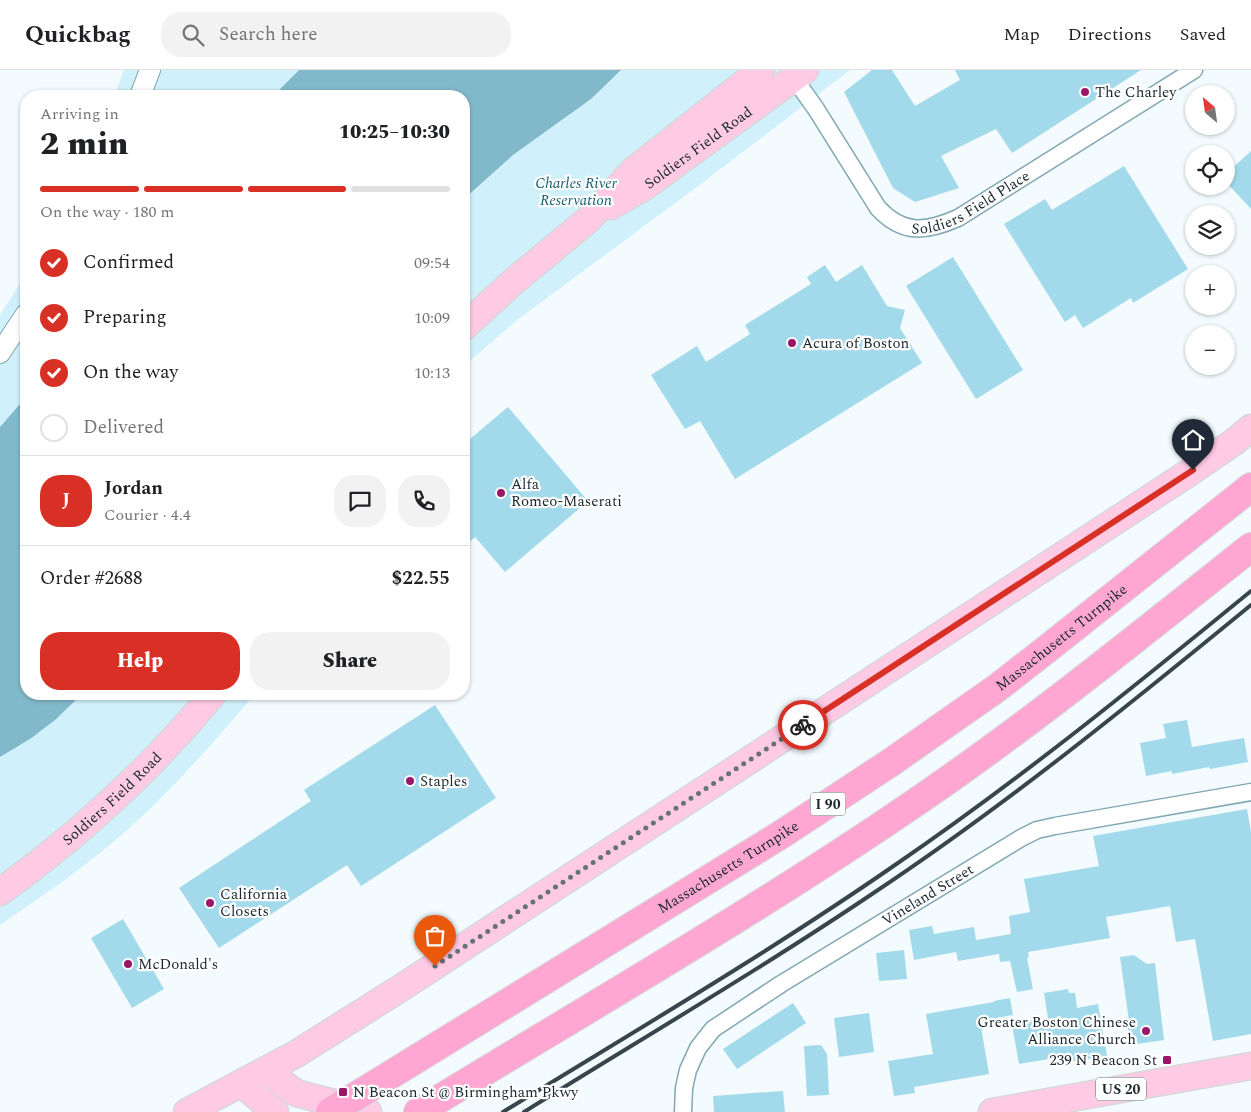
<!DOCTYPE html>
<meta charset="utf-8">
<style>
body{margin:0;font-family:Spectral,serif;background:#f2f2f2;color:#202124;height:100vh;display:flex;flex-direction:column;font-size:19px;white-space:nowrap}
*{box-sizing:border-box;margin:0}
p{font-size:16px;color:#757577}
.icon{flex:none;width:28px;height:28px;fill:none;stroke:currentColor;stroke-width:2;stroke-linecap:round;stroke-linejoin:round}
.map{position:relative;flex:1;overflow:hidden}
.side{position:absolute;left:20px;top:20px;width:450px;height:610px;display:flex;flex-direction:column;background:#fff;border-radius:20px;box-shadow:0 1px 4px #0004}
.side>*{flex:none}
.needle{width:32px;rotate:331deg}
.fabs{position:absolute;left:1185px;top:15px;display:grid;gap:10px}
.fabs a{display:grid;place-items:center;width:50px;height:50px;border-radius:50%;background:#fff;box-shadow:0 1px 4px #0004;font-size:25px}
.pin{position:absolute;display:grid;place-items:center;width:42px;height:42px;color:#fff;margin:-51px -21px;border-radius:50% 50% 50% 0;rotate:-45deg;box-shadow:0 0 5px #0007}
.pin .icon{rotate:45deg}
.courier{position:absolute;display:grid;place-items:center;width:50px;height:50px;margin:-25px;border:4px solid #d93025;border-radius:50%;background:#fff;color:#222;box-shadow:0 1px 6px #0007}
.summary em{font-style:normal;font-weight:800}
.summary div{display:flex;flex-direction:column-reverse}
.summary{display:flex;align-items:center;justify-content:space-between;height:85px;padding:0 20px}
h1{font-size:32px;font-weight:800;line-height:38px}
.bar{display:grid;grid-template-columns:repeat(4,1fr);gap:8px 5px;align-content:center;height:60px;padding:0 20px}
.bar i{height:6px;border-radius:4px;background:#e0e0e0}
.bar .on{background:#d93025}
.bar p{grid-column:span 4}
.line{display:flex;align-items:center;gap:12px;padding:0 20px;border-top:1px solid #e0e0e0}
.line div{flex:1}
.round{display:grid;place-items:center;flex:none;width:52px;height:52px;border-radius:20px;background:#f2f2f2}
ol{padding:0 20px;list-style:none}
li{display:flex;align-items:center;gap:15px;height:55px}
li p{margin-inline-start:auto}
li .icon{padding:5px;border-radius:50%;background:#d93025;color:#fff;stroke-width:4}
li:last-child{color:#757577}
li i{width:28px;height:28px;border:2px solid #e0e0e0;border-radius:50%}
.button{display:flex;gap:10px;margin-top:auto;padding:10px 20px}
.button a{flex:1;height:58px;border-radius:20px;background:#d93025;color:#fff;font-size:20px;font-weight:800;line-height:58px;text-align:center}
.button a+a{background:#f2f2f2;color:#202124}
header{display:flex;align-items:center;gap:30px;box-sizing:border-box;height:70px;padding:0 25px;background:#fff;border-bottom:1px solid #e0e0e0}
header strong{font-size:24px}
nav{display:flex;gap:28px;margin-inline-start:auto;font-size:18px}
.search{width:350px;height:45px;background:#f2f2f2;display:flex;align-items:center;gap:12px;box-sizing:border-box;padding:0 18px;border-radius:20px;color:#757577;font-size:19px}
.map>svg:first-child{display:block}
.green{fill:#d0f1fb}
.water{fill:#82b9ca}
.building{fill:#a2daeb}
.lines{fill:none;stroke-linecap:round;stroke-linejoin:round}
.minor-casing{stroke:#81a7b3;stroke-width:19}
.tertiary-casing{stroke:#81a7b3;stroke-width:22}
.primary-casing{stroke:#d6d8d9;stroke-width:29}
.motorway-casing{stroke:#d6d8d9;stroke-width:30}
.minor{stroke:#fff;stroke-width:16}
.tertiary{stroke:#fff;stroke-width:20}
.primary{stroke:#ffcae4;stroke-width:26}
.motorway{stroke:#ffa7d2;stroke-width:28}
.rail{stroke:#38464b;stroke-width:4}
.motorway-bridge-casing{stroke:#d6d8d9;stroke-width:30;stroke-linecap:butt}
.motorway-bridge{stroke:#ffa7d2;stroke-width:28}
.done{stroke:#657276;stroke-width:5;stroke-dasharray:0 9}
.route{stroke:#d93025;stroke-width:6}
.poi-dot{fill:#9b1568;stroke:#fff;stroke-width:2}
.labels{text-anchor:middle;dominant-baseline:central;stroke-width:4.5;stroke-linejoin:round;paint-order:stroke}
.shield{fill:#fff;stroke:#5e686c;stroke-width:1}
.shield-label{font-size:14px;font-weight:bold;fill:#19282d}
.poi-label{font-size:15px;fill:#19282d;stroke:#fff;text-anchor:start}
.street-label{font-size:15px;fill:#19282d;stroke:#fff}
.park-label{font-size:15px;font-style:italic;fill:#115c6e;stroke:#fff}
</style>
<header>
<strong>Quickbag</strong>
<div class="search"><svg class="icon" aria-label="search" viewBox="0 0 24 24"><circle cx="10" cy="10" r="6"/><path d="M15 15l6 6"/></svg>Search here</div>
<nav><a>Map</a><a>Directions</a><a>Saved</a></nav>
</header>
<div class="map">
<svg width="1251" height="1042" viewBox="0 0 1251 1042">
<rect width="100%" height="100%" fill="#f3fbfe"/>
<path class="green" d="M124 0H299L273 26H114Z
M621 0H850L697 117 517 250 464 296V129L513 85 591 29Z
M26 204V327L0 357V245Z
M82 624H255C214 672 172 720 125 762 86 796 43 826 0 855V687C33 667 55 650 82 624Z"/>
<path class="water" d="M299 0H621L591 29 513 85 464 129V26H273Z
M26 327V624H82L55 650 30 669 0 687V357Z"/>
<path class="building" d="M872 0H892L915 36 960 10 955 0H1141L1012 83 996 59 941 86 959 118 915 132 893 118 844 22Z
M1251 81V139L1226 112V104Z
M1124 96 1188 199 1133 233 1131 228 1083 258 1075 245 1065 252 1004 154 1045 129 1052 140Z
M953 187 1023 300 976 329 906 216Z
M825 195 836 212 862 195 887 236 905 240 900 258 922 293 735 409 700 351 685 359 651 305 697 276 706 292 750 264 745 255 811 214 807 207Z
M508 337 588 431 505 502 475 467 464 477V374Z
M435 635 496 728 361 816 347 795 219 878 179 818 311 731 304 720Z
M1187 650 1192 677 1244 668 1248 692 1210 699 1209 697 1172 704V701L1146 706 1140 673 1166 668 1163 654Z
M1247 739 1251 762V964L1213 971 1195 869 1176 872 1170 836 1106 847 1110 868 1028 882 1029 887 1027 888 1033 919 1017 922 1010 891 1000 892 999 884 958 891 956 882 914 890 909 860 932 856 934 864 974 857 976 870 1011 864 1009 846 1030 842 1024 809 1099 796 1093 766Z
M123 849 164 919 132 938 91 868Z
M904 880 907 909 879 911 876 883Z
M1134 885 1147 894 1155 893 1164 970 1130 975 1127 951H1129L1120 887Z
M1068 919 1069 923H1075L1077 938 1098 934 1107 986 1056 994 1055 988 1019 994 1012 955 1048 948 1044 923Z
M1010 928 1013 945 980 951 989 1004 914 1017 915 1023 894 1026 888 991 933 984 926 944 994 932V931Z
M793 933 806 953 737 999 723 979Z
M869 943 874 982 839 987 834 948Z
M821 975 827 984 829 1025 807 1026 804 976Z
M783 1021 785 1042H714L713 1026Z"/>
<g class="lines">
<defs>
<g id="minor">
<path id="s1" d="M794 8 816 39 878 138C903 165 926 162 958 148L1194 0"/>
<path id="s2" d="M683 1042 684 1018 688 1000 698 978 713 959 781 914 1021 768 1037 760 1055 756 1251 722"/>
</g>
<path id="tertiary" d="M140 26 150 0
M0 283 26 244"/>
<g id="primary">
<path id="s3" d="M611 136 644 117 805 0"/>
<path d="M464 257 513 212 589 149 633 101 761 0"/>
<path id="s4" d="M0 822C79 765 151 699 213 624"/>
<path d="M268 1000 285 1015 296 1023 368 1042"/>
<path d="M242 1014 275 1042"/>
<path d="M187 1042 296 984 404 916 1187 404 1234 372 1251 358"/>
<path d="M992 1042 1251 996"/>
</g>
<g id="motorway">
<path id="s5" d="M379 1012 782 764 890 693 997 618 1047 579 1251 417"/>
<path d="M418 1042C588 938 761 839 925 726 1038 648 1144 562 1251 477"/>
</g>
</defs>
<use href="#minor" class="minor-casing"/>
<use href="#tertiary" class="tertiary-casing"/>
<use href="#primary" class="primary-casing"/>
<use href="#motorway" class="motorway-casing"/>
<use href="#minor" class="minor"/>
<use href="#tertiary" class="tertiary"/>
<use href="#primary" class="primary"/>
<use href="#motorway" class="motorway"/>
<path class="rail" d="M503 1042C635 961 768 883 895 795 1019 710 1135 616 1251 521
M524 1042C641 969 761 899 875 822 1007 734 1129 635 1251 535"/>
<defs>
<path id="motorway-bridge" d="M330 1042 379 1012"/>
</defs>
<use href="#motorway-bridge" class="motorway-bridge-casing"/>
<use href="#motorway-bridge" class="motorway-bridge"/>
</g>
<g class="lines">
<path class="done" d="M435 896 803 655"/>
<path class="route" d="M803 655 1193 400"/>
</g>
<g class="poi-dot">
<circle cx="1085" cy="22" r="5"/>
<circle cx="792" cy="273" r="5"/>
<circle cx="501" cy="423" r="5"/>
<circle cx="410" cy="711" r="5"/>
<circle cx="210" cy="833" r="5"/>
<circle cx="128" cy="894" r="5"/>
<circle cx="1146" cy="961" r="5"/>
<rect x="1162" y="985" width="10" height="10" rx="2.5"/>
<rect x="338" y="1017" width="10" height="10" rx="2.5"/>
</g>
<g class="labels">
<g class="shield">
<rect x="810.5" y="722.5" width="35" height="23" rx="4"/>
<rect x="1096" y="1007.5" width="50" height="23" rx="4"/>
</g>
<g class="shield-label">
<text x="828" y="734">I 90</text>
<text x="1121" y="1019">US 20</text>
</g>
<g class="poi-label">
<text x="1095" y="22">The Charley</text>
<text x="802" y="273">Acura of Boston</text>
<text x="511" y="414">Alfa<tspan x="511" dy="17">Romeo-Maserati</tspan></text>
<text x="420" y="711">Staples</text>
<text x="220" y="824">California<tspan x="220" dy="17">Closets</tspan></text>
<text x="138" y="894">McDonald's</text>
<text x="1136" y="952" text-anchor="end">Greater Boston Chinese<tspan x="1136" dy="17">Alliance Church</tspan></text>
<text x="1157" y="990" text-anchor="end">239 N Beacon St</text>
<text x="353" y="1022">N Beacon St @ Birmingham Pkwy</text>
</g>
<g class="street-label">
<text stroke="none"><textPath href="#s3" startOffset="105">Soldiers Field Road</textPath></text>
<text stroke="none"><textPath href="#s1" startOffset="260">Soldiers Field Place</textPath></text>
<text stroke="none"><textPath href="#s5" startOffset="815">Massachusetts Turnpike</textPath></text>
<text stroke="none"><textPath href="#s4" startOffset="146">Soldiers Field Road</textPath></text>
<text stroke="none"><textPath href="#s5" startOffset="410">Massachusetts Turnpike</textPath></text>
<text stroke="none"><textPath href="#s2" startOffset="344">Vineland Street</textPath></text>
</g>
<g class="park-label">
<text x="576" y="113">Charles River<tspan x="576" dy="17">Reservation</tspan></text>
</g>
</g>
</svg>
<div class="fabs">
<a><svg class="needle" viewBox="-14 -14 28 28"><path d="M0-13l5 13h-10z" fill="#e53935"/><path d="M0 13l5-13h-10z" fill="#757577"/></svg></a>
<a><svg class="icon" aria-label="locate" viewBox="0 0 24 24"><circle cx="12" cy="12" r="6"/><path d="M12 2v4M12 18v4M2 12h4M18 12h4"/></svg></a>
<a><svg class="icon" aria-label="layers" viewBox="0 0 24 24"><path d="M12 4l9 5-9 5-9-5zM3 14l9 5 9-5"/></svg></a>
<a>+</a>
<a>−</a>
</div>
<div class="pin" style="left:435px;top:896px;background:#ea580c"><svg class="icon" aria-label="bag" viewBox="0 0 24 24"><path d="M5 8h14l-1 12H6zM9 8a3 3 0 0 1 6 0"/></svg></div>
<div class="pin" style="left:1193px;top:400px;background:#1f2937"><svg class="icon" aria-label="home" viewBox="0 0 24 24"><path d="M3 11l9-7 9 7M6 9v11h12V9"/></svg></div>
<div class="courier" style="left:803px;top:655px"><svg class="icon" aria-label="bike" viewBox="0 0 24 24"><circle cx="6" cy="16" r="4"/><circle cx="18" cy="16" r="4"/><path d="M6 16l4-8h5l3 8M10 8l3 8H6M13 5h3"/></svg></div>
<section class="side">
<div class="summary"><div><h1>2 min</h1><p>Arriving in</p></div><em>10:25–10:30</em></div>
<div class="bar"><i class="on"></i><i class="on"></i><i class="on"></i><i></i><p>On the way · 180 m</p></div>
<ol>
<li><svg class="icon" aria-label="check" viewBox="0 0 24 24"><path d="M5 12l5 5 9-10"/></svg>Confirmed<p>09:54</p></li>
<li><svg class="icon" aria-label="check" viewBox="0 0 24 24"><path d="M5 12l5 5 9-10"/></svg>Preparing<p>10:09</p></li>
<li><svg class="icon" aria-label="check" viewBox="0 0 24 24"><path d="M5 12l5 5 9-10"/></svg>On the way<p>10:13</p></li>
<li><i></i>Delivered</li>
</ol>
<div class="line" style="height:90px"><b class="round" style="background:#d93025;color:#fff">J</b><div><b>Jordan</b><p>Courier · 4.4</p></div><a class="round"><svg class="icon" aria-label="chat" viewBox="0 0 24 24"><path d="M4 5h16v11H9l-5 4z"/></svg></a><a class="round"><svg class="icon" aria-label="phone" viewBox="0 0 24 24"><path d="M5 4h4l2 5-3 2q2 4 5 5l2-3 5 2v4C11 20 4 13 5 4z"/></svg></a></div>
<div class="line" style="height:65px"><div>Order #2688</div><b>$22.55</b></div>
<div class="button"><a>Help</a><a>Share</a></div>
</section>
</div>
